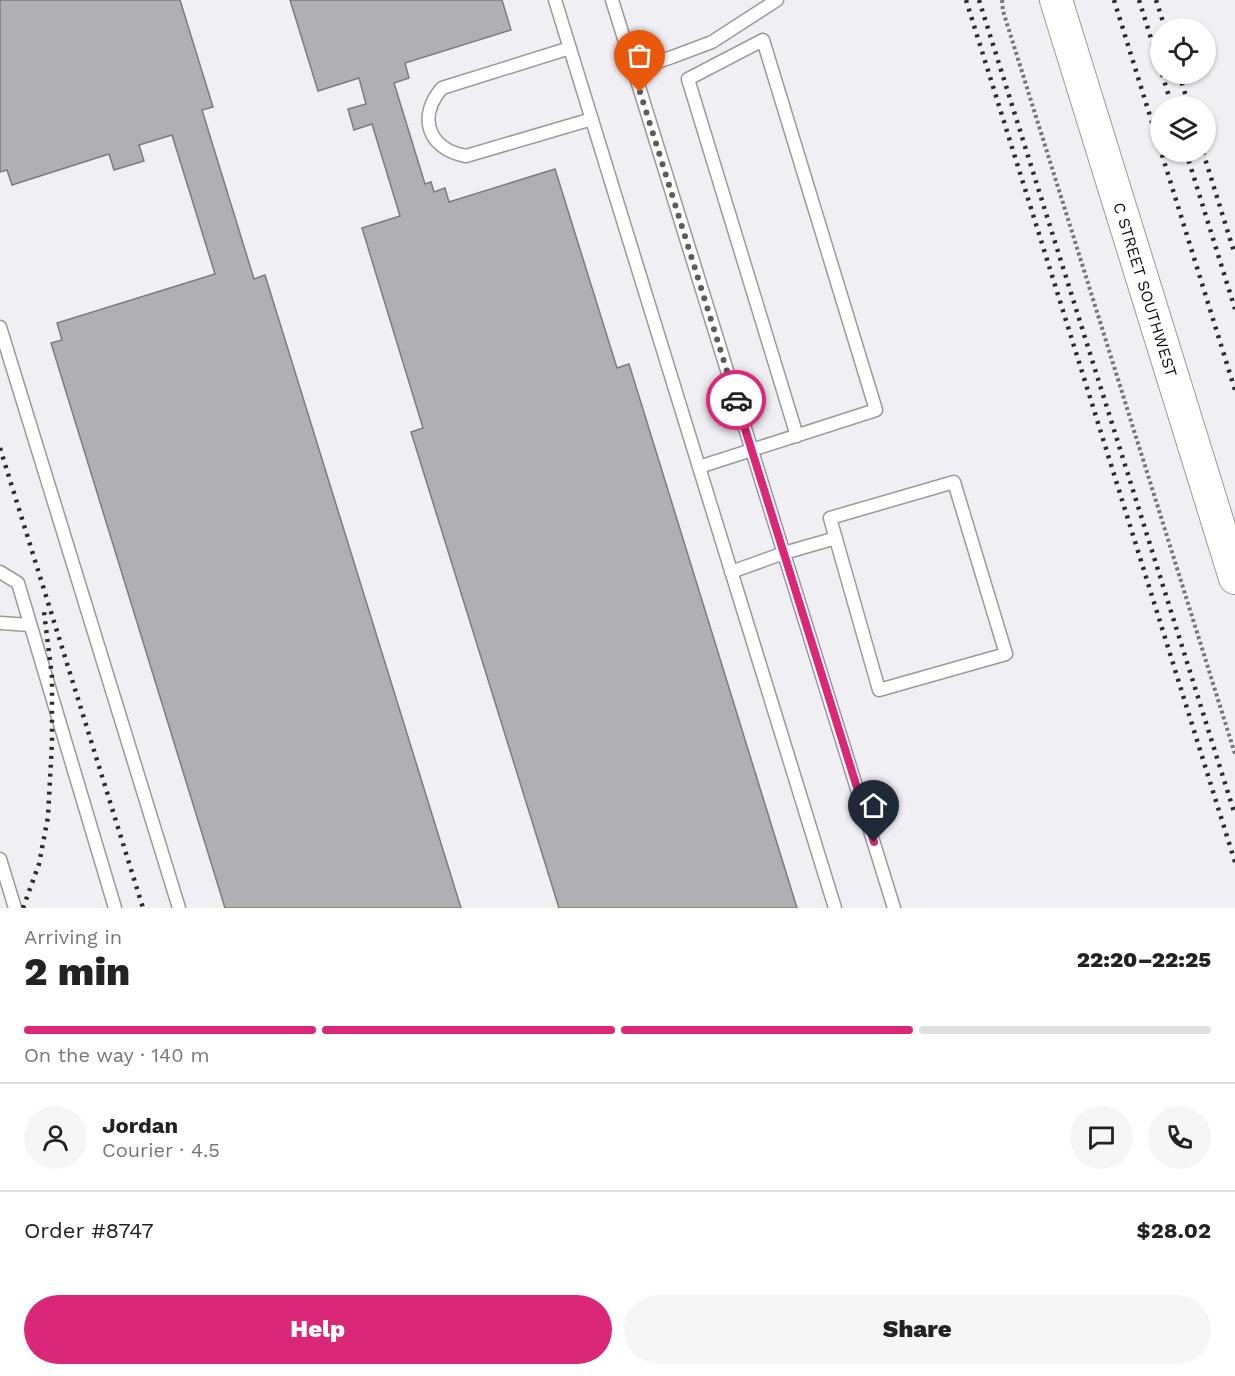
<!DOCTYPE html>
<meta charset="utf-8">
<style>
body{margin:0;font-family:"Work Sans",sans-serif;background:#f6f6f6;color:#222;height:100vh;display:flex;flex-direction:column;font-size:22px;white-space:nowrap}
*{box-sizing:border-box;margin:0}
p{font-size:20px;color:#767676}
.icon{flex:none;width:33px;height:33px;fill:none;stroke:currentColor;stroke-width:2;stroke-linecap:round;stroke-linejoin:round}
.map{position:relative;height:908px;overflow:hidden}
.sheet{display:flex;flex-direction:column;background:#fff;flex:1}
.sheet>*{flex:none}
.fabs{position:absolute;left:1150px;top:18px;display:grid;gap:12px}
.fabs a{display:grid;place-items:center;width:66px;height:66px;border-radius:50%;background:#fff;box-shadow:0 2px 4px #0004;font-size:30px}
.pin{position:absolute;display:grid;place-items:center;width:51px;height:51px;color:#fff;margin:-62px -26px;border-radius:50% 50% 50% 0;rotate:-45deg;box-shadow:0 0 6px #0007}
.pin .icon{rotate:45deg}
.courier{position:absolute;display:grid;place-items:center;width:60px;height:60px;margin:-30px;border:4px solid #db2777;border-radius:50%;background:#fff;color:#222;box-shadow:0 2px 8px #0007}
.summary em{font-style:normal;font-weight:800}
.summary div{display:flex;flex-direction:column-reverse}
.summary{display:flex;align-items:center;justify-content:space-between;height:102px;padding:0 24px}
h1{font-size:39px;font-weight:800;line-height:45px}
.bar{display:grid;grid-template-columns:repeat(4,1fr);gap:9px 6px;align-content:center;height:72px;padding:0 24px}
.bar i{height:8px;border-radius:4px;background:#e0e0e0}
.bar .active{background:#db2777}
.bar p{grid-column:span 4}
.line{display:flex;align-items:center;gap:15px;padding:0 24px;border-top:2px solid #e0e0e0}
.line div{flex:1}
.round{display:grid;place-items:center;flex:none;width:63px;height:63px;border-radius:32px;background:#f6f6f6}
.cta{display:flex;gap:12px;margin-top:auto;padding:12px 24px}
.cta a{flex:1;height:69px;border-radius:36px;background:#db2777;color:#fff;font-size:24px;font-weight:800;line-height:69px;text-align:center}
.cta a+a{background:#f6f6f6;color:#222}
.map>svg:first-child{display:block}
.building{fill:#b0b0b4;stroke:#7c7c7f;stroke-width:1.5}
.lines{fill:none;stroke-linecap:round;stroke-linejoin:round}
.lane-casing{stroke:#9a9a9d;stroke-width:15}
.secondary-casing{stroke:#9a9a9d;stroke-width:34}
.path{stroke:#767678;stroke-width:4;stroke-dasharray:3 3;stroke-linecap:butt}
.lane{stroke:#fff;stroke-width:12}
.secondary{stroke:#fff;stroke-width:32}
.rail{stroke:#2c2c2e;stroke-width:4.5;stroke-dasharray:3 6;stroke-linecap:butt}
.done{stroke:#5c5c5e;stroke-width:6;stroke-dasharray:0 10.8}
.route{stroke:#db2777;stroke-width:8}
.labels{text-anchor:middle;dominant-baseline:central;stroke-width:6;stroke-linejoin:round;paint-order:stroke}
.street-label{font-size:16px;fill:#0c0c0d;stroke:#fff}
</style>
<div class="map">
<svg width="1235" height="908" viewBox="0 0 1235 908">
<rect width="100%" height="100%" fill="#f0f0f4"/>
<path class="building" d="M0 0H180L213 107 202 110 254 279 265 275 461 908H225L51 343 62 340 57 323 215 274 172 135 139 145 144 161 114 170 109 154 12 185 7 170 0 172Z
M290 0H502L511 30 405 63 409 78 394 83 425 184 431 182 434 192 445 188 449 202 555 169 617 368 629 364 797 908H559L411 432 423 428 362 228 400 216 372 124 354 130 348 109 366 104 359 78 318 91Z"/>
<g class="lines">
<defs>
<path id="lane" d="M555 0 835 908
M612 0 894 908
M570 48 442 88C417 117 428 149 466 156L592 119
M634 70 672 57 712 42 777 0
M0 327 179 908
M699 467 876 410 763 40 688 79 797 436
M954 482 1006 654 879 690 830 518Z
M0 572 18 583 115 908
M731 572 784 553 836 538
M0 623 30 625
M0 859 15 908"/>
<g id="secondary">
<path id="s1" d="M1056 0 1235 578"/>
</g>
</defs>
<use href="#lane" class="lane-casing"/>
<use href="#secondary" class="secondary-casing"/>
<path class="path" d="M1002 0 1003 11 1235 754"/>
<use href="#lane" class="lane"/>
<use href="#secondary" class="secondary"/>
<path class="rail" d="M966 0 1235 862
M979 0 1235 815
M1114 0 1235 390
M1139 0 1161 70
M1156 0 1165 28
M1162 74 1172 106
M1179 74 1189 106
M1186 152 1235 309
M1203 152 1235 255
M0 448 143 908
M23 908 39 864 48 817 52 742V677L44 612"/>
</g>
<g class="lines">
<path class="done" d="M640 92 736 400"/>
<path class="route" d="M736 400 874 842"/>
</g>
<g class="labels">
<g class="street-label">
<text stroke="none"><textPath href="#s1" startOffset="303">C STREET SOUTHWEST</textPath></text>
</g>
</g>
</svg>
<div class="fabs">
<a><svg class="icon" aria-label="locate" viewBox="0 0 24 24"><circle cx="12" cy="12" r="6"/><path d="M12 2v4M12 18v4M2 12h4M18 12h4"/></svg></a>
<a><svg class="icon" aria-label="layers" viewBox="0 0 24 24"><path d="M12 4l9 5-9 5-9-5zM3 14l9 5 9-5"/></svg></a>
</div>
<div class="pin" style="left:640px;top:92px;background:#ea580c"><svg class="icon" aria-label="bag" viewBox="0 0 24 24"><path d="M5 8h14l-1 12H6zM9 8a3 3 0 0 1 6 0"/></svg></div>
<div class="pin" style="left:874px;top:842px;background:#1f2937"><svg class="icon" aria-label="home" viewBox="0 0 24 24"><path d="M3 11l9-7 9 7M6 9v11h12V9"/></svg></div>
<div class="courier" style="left:736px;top:400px"><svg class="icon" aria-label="car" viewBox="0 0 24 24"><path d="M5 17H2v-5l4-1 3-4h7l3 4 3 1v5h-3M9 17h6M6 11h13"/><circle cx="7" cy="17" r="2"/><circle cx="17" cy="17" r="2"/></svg></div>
</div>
<section class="sheet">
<div class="summary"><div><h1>2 min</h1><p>Arriving in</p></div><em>22:20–22:25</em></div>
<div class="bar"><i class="active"></i><i class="active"></i><i class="active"></i><i></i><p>On the way · 140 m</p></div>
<div class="line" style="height:108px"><a class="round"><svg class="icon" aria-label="person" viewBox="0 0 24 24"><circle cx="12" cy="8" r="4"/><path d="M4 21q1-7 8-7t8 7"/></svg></a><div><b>Jordan</b><p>Courier · 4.5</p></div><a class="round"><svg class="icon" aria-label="chat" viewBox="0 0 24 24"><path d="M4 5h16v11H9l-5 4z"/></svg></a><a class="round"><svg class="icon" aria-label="phone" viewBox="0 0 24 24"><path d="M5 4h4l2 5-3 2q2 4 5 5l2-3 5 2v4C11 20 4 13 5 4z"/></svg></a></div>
<div class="line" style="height:78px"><div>Order #8747</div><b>$28.02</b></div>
<div class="cta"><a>Help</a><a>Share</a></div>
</section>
